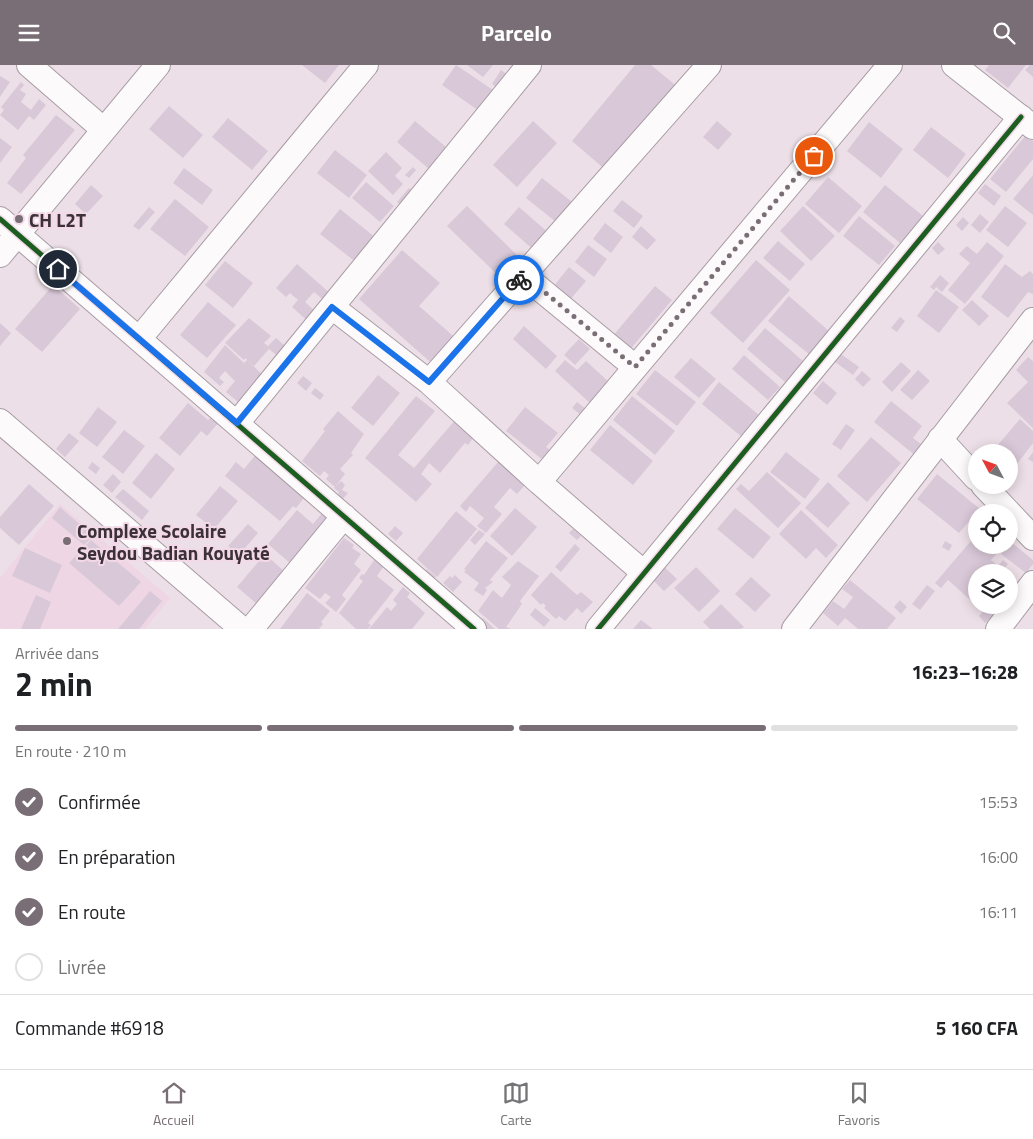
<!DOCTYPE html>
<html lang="fr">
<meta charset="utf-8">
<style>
body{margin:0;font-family:"Titillium Web",sans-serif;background:#f2f2f2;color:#202124;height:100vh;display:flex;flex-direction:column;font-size:19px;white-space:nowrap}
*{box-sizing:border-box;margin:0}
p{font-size:16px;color:#757577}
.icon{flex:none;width:28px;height:28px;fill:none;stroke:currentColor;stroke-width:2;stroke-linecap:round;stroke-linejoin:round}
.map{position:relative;height:564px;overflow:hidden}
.sheet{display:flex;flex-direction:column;background:#fff;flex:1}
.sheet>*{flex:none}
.needle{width:32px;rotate:311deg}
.buttons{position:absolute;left:968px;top:379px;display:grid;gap:10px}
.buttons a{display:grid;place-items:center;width:50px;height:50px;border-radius:50%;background:#fff;box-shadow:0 2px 12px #0003;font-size:25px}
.pin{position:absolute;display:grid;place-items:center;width:42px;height:42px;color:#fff;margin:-21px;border:2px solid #fff;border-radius:50%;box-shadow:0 1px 5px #0007}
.courier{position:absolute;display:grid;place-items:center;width:50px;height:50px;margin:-25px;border:4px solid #1a73e8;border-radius:50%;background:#fff;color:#222;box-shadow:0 1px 6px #0007}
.headline em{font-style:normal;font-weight:700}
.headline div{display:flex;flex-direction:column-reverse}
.headline{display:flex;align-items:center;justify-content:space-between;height:85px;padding:0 15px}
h1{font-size:32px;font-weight:700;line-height:38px}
.bar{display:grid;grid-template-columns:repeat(4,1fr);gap:8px 5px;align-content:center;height:60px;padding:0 15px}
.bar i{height:6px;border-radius:4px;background:#e0e0e0}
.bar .current{background:#796e75}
.bar p{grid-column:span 4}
.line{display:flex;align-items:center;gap:12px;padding:0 15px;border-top:1px solid #e0e0e0}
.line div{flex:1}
ol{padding:0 15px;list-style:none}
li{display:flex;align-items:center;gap:15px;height:55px}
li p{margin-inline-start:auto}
li .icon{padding:5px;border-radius:50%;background:#796e75;color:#fff;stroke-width:4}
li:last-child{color:#757577}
li i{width:28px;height:28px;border:2px solid #e0e0e0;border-radius:50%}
header{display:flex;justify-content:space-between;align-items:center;height:65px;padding:0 15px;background:#796e75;color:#fff;font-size:22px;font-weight:700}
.dock{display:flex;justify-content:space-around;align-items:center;height:70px;border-top:1px solid #e0e0e0;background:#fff;font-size:14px;color:#757577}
.dock a{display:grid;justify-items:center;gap:2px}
.dock .current{color:#796e75}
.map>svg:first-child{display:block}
.built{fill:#efd6e5}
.building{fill:#d9c8d8}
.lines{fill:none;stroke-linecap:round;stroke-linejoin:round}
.minor-casing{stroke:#a79ca3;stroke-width:26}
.minor{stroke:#fcfafb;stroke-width:24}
.cycleway-casing{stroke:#f3d9e8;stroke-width:8}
.cycleway{stroke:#1b5e20;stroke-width:5}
.done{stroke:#796e75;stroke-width:5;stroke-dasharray:0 9}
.route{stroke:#1a73e8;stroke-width:6}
.poi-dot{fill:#796e75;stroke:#f3d9e8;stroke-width:2}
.labels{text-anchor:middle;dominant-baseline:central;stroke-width:4;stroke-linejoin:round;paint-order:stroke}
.poi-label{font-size:19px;font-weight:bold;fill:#3b3137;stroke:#f3d9e8;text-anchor:start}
</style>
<header><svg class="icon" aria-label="menu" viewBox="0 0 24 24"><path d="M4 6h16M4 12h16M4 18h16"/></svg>Parcelo<svg class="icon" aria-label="search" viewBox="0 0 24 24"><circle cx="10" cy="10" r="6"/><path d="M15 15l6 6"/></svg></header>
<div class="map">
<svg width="1033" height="564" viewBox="0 0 1033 564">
<rect width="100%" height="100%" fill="#eddfe7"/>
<path class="built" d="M60 439 170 533 145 564H2L0 562V513Z"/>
<path class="building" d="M302 0H339L325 18Z
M456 0 496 27 482 48 442 20Z
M467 0H493L483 12Z
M635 0H651L679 23 608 107 572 76Z
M989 0H1026L1008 23 985 5Z
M1030 0H1033V12L1025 5Z
M501 5 508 10 499 24 492 19Z
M0 11 10 17 0 32Z
M21 17 24 20 20 25 26 29 21 37 31 45 39 34 46 40 34 55 29 51 18 65 0 50 4 45 1 42Z
M169 41 203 70 183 93 149 64Z
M56 50 75 65 21 129 7 118 26 93 23 90Z
M228 53 268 86 252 105 212 72Z
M415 56 446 82 437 92 443 97 434 108 397 77Z
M533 56 557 78 517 122 493 100Z
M717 56 732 69 718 85 703 72Z
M869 57 903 84 881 113 847 86Z
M931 62 966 89 948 113 913 85Z
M1026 70 1033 76V94L1006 127 990 114Z
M0 73 12 82 0 98Z
M335 85 367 110 349 133 317 108Z
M386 87 402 103 395 111 403 119 393 130 368 106Z
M413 102 416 105 409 113 405 110Z
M184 103 213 125 202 140 173 118Z
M1033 110V150L1013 134Z
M828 112 862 141 839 168 805 139Z
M542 113 572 137 556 157 526 133Z
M366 117 394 141 380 157 352 133Z
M985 119 1001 131 994 141 978 128Z
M91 120 103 131 86 149 75 139Z
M885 120 923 151 900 178 863 147Z
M409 123 414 128 403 142 397 137Z
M175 134 209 162 185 191 150 164Z
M622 135 643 151 634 163 613 146Z
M467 141 524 197 505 217 447 161Z
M803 141 835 171 811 196 780 166Z
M1005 141 1027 158 1008 182 986 165Z
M149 142 155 147 139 165 133 161Z
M519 142 551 170 536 187 504 159Z
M340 144 376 173 357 198 320 169Z
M980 149 989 157 980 168 971 160Z
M859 151 895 181 879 200 843 171Z
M963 152 969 158 962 166 956 160Z
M605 158 623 172 611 188 593 174Z
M641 161 656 175 647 185 632 172Z
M778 176 805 199 790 216 763 193Z
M938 177 945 184 938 190 932 183Z
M987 177 1004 191 965 239 948 225 970 198 959 189 967 181 977 189Z
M588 180 607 194 594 212 575 197Z
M402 185 440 218 419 241 460 277 437 303 359 234Z
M756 195 790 225 743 278 710 248Z
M225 196 253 218 233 243 205 220Z
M297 199 332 230 326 237 314 227 305 237 319 250 311 259 292 242 298 235 290 228 286 232 276 223Z
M1005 199 1022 212 1030 206 1033 209V229L1028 227 1008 253 981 232Z
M569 202 586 216 569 236 553 222Z
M940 210 949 218 942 227 936 222 934 225 930 222Z
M53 220 80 244 42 287 15 264Z
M655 221 672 235 628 287 611 273Z
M936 225 959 242 939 268 917 251Z
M789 231 830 267 810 290 768 256Z
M972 235 989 251 979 261 962 245Z
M208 237 236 260 207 293 180 270Z
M900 252 905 256 897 267 891 263Z
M249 253 271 271 264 278 268 281 276 273 290 285 281 294 269 284 254 301 245 293 244 295 225 278Z
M0 258 11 268 0 281Z
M524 261 557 291 546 304 513 274Z
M765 263 803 296 785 317 747 284Z
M579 274 590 284 575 300 564 290Z
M225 280 244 298 247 295 266 313 243 341 226 327 235 316 225 306 219 313 224 317 220 321 204 307Z
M841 289 859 302 853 310 835 297Z
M744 290 780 322 768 335 732 304Z
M1028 292 1033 296V363L1007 338 1028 317 1016 305Z
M691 293 716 314 699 333 674 312Z
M565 295 577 305 586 296 610 318 591 339 555 306Z
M901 297 911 306 892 327 882 317Z
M655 305 696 337 677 361 636 329Z
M918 305 930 316 912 335 900 325Z
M862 306 871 314 863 322 855 314Z
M378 310 400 328 373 361 351 343Z
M303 311 312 318 306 326 297 318Z
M823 316 837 328 827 340 813 328Z
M719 317 759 350 742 372 702 339Z
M315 323 324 330 320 335 311 328Z
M416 331 435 346 398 390 414 403 456 354 475 370 468 380 465 378 440 408 429 398 421 409 432 419 416 437 365 393Z
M632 331 675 366 655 390 613 355Z
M891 336 922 361 913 373 925 382 917 392 874 357Z
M577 337 587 345 582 351 572 343Z
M188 338 208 355 213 350 220 356 207 371 201 366 180 391 159 373Z
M98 342 117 357 97 382 79 368Z
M525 342 558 368 546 382 550 385 543 395 506 366Z
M338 346 364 369 351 388 353 390 340 404 345 409 335 422 326 414 329 410 324 406 320 411 302 396 325 366 323 364Z
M1020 354 1033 366V378L1017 399 1009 393V388H991Z
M846 359 855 365 841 385 832 379Z
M610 360 653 396 633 420 590 385Z
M124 365 145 381 123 409 102 392Z
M69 368 79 376 65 392 56 384Z
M871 372 901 398 867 437 837 411Z
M786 387 820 414 805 434 770 407Z
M1033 387V397L1028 394Z
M156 388 175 404 151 434 132 418Z
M257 388 268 397 266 400 291 421 307 429 296 443 293 441 280 456 225 411 236 397 244 404Z
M499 396 526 419 517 429 510 423 494 442 502 449 486 468 477 461 484 453 470 441 466 447 460 441Z
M92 397 100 403 96 409 88 403Z
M767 407 801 438 778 463 736 424 741 419 749 426Z
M113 409 121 417 112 428 103 420Z
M937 409 980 444 959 468 917 434Z
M341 416 345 420 342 425 348 428 342 435 337 432 339 427 334 423Z
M828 417 850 438 828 463 805 443Z
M29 419 54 441 19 480 0 463V452Z
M220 421 238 436 214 464 196 450Z
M123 424 149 446 142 455 115 432Z
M60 442 93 471 84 480 52 453Z
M515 443 537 462 512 491 490 471Z
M735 443 771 472 753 494 717 464Z
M297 445 313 459 323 447 330 453 291 499 268 479Z
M801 445 838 480 826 493 816 483 806 494 779 469Z
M456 446 477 464 437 512 417 494Z
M248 459 258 468 239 490 228 481Z
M395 461 403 468 396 476 388 469Z
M573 464 581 471 577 475 569 468Z
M479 465 485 469 475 480 470 475Z
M976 470V480H992L999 486 991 495 997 500 990 508H976V540L948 515 941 523 935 518Z
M344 473 354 480 352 483 361 489 354 499 361 505 342 530 346 534 336 547 325 538 331 532 325 528 320 534 305 523Z
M91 475 141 517 119 541 69 498Z
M486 476 508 493 490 515 493 517 485 523 487 525 483 531 474 525 479 518 464 507 466 505 464 504Z
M945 476 952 480 949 486 942 482Z
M1011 477 1033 495V499L1026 508 1001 489Z
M575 479 580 484 561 507 555 502Z
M25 483 62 500 50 528 12 511Z
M265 489 285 507 257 539 237 522Z
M374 495 383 502 377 511 394 525 368 558 371 560 368 564H356L339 548 363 516 359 513 362 509 364 510Z
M1003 495 1008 499 1003 505 998 501Z
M518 496 539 511 520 536 522 539 506 562 511 564H499L478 546 493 525 502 533 511 520 502 512Z
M662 500 677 514 664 526 650 512Z
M696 502 720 526 699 547 674 523Z
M427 504 436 512 429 518 421 511Z
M551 507 577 530 581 527 593 537 582 548 577 543 565 556 559 551 556 554 544 543 546 541 543 538 541 540 531 530Z
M455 510 462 517 453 527 443 518 450 511 452 513Z
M751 512 771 530 755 547 735 529Z
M850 515 896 553 887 564H858L845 553 838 561 823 548 833 536 844 544 853 532 842 524Z
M927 520 935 526 920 545 912 539Z
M403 522 410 528 407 532 425 548 412 564H369L387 542 391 546 397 539 393 535Z
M150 526 162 536 139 564H118Z
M307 528 330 546 321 557 323 559 319 564H280Z
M36 530 51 537 40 564H21Z
M900 535 907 542 901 549 894 542Z
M721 539 744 562 741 564H710L703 557Z
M988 541 995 548 985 558 979 551Z
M535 543 550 555 544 562 530 550Z
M483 553 495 564H481L477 560Z
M641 555 653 564H633Z"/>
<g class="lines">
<defs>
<path id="minor" d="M29 0 104 65
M954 0 1033 62
M0 154 474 564
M0 190 158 0
M523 210 635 302
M332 242 429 317 539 417 644 508
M139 274 366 0
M429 317 709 0
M0 356 242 564
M237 358 529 0
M940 374 976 413
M539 417 890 0
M983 420 1033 473
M251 564 344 451
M598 564 1021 52
M794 564 1033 255
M998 564 1033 518"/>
</defs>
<use href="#minor" class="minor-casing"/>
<use href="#minor" class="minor"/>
<defs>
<path id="cycleway" d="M0 154 474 564
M598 564 1021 52"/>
</defs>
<use href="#cycleway" class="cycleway-casing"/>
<use href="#cycleway" class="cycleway"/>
</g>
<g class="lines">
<path class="done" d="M519 215 524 210 635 302 814 91"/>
<path class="route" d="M58 204 237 358 332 242 429 317 519 215"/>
</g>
<g class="poi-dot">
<circle cx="19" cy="154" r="5"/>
<circle cx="67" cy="476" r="5"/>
</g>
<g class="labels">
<g class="poi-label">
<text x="29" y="154">CH L2T</text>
<text x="77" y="465">Complexe Scolaire<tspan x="77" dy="22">Seydou Badian Kouyaté</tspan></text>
</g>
</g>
</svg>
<div class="buttons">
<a><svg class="needle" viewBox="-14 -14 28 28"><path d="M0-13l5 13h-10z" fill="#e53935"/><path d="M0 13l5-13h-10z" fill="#757577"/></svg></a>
<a><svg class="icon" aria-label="locate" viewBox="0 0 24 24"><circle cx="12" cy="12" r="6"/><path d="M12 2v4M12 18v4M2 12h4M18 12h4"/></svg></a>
<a><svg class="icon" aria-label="layers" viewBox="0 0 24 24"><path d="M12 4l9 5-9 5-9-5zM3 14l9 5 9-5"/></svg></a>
</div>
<div class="pin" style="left:814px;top:91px;background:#ea580c"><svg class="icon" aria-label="bag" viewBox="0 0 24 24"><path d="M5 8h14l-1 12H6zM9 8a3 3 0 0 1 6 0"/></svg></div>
<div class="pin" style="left:58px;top:204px;background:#1f2937"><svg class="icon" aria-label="home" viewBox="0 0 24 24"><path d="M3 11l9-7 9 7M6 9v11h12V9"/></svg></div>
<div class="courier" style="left:519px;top:215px"><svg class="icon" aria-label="bike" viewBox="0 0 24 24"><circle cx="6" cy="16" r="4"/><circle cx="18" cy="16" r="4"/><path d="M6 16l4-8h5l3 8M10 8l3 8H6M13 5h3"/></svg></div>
</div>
<section class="sheet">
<div class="headline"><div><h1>2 min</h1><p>Arrivée dans</p></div><em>16:23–16:28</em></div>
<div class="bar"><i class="current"></i><i class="current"></i><i class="current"></i><i></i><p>En route · 210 m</p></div>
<ol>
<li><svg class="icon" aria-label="check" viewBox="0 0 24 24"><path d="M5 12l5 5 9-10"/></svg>Confirmée<p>15:53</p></li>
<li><svg class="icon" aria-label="check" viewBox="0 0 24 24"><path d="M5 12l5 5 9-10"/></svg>En préparation<p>16:00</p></li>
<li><svg class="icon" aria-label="check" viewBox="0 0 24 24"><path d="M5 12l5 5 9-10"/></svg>En route<p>16:11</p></li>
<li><i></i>Livrée</li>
</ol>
<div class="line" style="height:65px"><div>Commande #6918</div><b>5 160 CFA</b></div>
</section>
<nav class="dock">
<a class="current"><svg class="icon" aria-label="home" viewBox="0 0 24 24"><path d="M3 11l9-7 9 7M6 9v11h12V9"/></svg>Accueil</a>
<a><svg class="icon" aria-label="map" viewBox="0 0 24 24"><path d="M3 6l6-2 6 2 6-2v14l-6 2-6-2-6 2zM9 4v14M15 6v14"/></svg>Carte</a>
<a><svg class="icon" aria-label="saved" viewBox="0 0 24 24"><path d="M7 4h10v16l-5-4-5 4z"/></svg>Favoris</a>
</nav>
